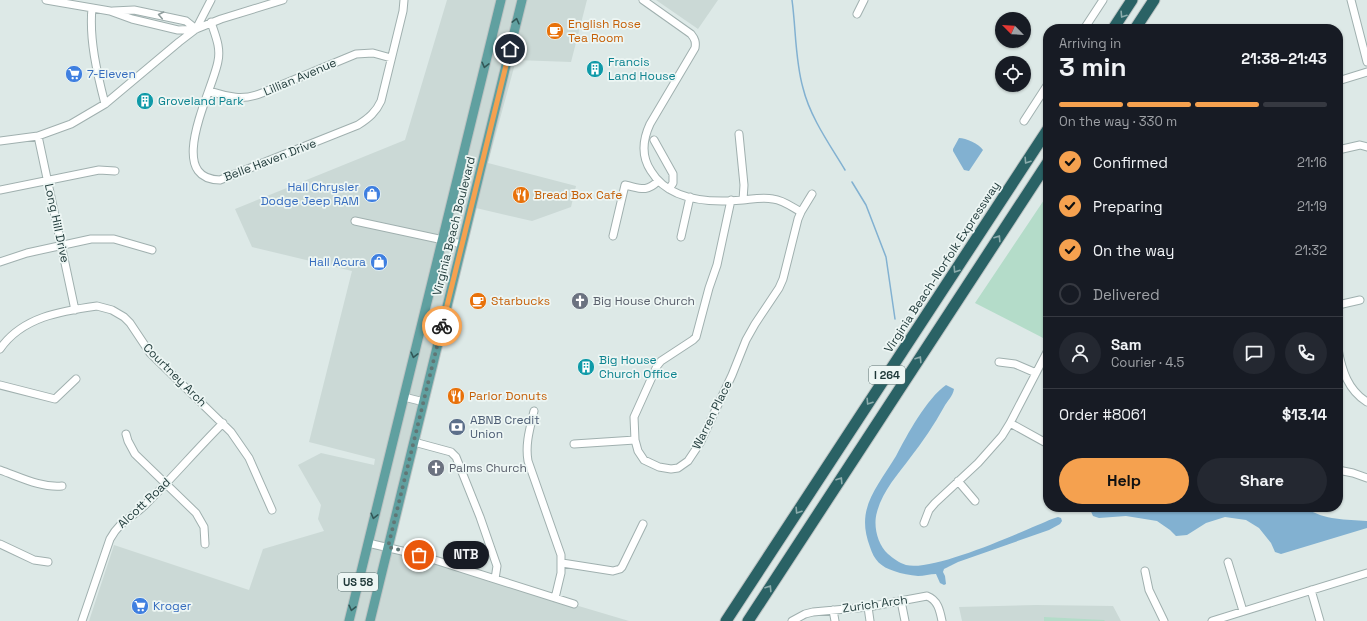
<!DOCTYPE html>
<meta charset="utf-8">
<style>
body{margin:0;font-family:"Space Grotesk",sans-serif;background:#242831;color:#f1f3f6;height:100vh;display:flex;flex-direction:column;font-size:15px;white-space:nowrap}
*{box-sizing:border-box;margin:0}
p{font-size:13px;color:#9ea1a6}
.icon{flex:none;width:22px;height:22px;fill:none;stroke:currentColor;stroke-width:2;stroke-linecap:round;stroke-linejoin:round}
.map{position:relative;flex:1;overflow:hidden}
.drawer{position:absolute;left:1043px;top:24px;width:300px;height:488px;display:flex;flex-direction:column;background:#171b24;border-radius:16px;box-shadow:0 1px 3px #0004}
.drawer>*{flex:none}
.needle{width:26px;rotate:294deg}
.tools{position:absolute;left:995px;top:12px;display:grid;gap:8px}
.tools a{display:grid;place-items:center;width:36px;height:36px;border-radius:50%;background:#171b24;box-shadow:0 1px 3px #0004;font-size:20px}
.pin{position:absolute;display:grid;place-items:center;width:34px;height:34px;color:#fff;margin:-17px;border:2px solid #fff;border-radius:50%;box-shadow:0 1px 4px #0007}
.courier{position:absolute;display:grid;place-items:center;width:40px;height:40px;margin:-20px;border:3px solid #f5a14f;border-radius:50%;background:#fff;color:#222;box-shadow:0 1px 5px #0007}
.bubble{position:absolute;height:28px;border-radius:14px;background:#171b24;box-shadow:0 1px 3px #0004;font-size:13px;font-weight:600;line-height:28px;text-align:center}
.head em{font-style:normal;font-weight:600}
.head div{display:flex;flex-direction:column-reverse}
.head{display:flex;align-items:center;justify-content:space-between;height:68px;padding:0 16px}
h1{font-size:26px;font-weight:600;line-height:30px}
.bar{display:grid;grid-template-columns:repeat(4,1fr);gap:6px 4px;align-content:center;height:48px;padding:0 16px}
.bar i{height:5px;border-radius:3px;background:#363941}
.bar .on{background:#f5a14f}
.bar p{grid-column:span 4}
.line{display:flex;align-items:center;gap:10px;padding:0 16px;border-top:1px solid #363941}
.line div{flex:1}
.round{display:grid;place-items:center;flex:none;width:42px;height:42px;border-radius:21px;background:#242831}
ol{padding:0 16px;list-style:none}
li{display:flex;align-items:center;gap:12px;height:44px}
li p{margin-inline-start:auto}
li .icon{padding:4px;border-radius:50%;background:#f5a14f;color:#111;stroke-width:4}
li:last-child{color:#9ea1a6}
li i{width:22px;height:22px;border:2px solid #363941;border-radius:50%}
.action{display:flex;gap:8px;margin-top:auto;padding:8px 16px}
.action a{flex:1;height:46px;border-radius:24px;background:#f5a14f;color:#111;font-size:16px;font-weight:600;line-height:46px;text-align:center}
.action a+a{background:#242831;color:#f1f3f6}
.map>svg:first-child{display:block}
.built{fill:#cbd9d6}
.green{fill:#b4dcc9}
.water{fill:#82b1d1}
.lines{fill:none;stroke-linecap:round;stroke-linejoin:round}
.stream{stroke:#82b1d1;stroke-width:1.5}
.minor-casing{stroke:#a0b0af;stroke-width:9}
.major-casing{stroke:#bcc3c3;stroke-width:11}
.highway-casing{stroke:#bcc3c3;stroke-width:13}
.minor{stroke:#fff;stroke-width:7}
.major{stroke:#60a0a0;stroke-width:9}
.highway{stroke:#2a6265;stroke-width:11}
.oneway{stroke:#8e9c9c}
.oneway2{stroke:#8cacac}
.oneway3{stroke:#325757}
.done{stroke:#617675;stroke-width:4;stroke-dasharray:0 7.2}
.route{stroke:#f5a14f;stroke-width:5}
.labels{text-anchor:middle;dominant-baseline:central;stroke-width:3.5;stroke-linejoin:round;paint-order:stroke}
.shield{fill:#edf6f4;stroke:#5c7170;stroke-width:1}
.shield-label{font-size:11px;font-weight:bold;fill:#1e3838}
.food-label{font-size:12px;fill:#c56008;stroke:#edf6f4;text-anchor:start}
.culture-label{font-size:12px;fill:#0d838f;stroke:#edf6f4;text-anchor:start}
.shop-label{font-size:12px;fill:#366cbe;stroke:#edf6f4;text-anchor:start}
.street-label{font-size:12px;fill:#1e3838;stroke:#edf6f4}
.worship-label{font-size:12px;fill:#5b616d;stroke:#edf6f4;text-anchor:start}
.service-label{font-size:12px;fill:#4e5e75;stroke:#edf6f4;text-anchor:start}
</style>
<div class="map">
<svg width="1367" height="621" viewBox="0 0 1367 621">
<rect width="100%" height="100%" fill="#dde9e7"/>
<path class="built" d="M447 0H587L571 62 516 60 488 163 576 186 571 207 532 221 476 208 383 548 629 621H89L114 545 249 590 263 549 324 531 318 519 321 505 298 465 321 453 374 465 375 459 309 442 352 271 252 247 235 209 405 140Z
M656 0H718L698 29Z
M1036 605 1113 606 1121 621H962L959 607Z"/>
<path class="green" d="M1048 194V337L1047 340 975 303Z
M1044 617 1104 620 1105 621H1044Z"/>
<path class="water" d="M959 138C966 138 979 144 983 150L969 171 964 170 953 151V149Z
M946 385 954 389C953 396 947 401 944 407 934 425 923 441 910 458 898 474 882 492 877 512 873 525 877 544 888 554 893 558 899 563 906 565 934 572 1023 531 1052 519L1058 517 1061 518 1062 521 1060 524 1049 530 958 562 944 569 943 572 945 576 946 584 944 585 940 583 936 574C930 574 924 576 918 576 910 575 902 574 894 571 881 567 874 560 870 547 855 508 877 488 896 456 907 435 927 398 946 385Z
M1089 507H1305C1324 521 1345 519 1367 521V528L1281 554 1275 552 1271 543 1259 528 1246 520 1225 517 1206 523 1187 535 1176 536 1170 530 1157 521 1126 516 1099 518 1093 516Z"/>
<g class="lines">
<path class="stream" d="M792 0C796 29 795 60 803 88 810 117 830 145 845 170
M852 182 866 205 886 257 895 319"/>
<defs>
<path id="minor" d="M46 0 110 11 132 19 178 30 196 29
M643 0 691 34C695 39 696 42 695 48L650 124C643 139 641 156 651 171 669 201 711 203 743 200 753 199 763 197 773 199 783 200 792 207 801 212
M1351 0 1367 62
M92 8C89 39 97 73 105 104
M113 11 134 10 186 21 196 29
M857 14 864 0
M211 22C215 35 221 47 218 61 214 88 163 179 220 180L358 125C369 118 376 112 381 101L403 11 404 0
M196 29 211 0
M1084 29 1103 0
M1338 81 1367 72
M209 91C229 97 242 101 262 93L356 54 373 53 391 58
M1024 121 1048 84
M739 134 744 185 743 200
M38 136 75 310
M654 140 673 174V183L669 189
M0 141 38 136 71 124 105 104 179 42 196 29 221 19 283 0
M1338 150 1360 145 1367 147
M0 190 99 170 115 171
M731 200 717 265 709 288 696 337 693 340 661 361 657 366 634 417 635 440 638 451 644 460 659 467 671 469 678 468 688 461 700 443 732 375 746 340 755 324 779 288 783 279 798 219 801 212 812 194
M355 221 462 244
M613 236 625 185C640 188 646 193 658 181
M681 237 690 197
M0 262 27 253 91 239H114L152 250
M1338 305 1360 300
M0 349C22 317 61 311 97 306L112 310 124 317 130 323 150 353 231 432 249 458 272 510
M1338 349C1342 371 1348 390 1367 402
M999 362 1015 364 1036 373
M0 385 55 399 76 379
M404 397 424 402
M534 411C530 428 525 444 528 461L561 555V573L555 598
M1010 423 1048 444
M126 434 128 441 135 454 196 513 204 527 205 544
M414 442 451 452 456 457 480 517 497 566 495 579
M574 444 635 440
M0 470C20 477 41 488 62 486
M1338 470 1353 473 1367 478
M958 481 975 501
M924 523 929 510 935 503 978 463 1002 436 1010 423 1048 350
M368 543 419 555 574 604
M0 544 34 560 48 562
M1228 562 1243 611
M562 563 613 571 620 569 622 567 643 524
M1145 571 1149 590 1164 621
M1311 590 1320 621
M901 601 905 621
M868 607 870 621
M833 610 835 621
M82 621 110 539C121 519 133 518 147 503 173 477 197 449 223 423
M792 621 805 614 813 612 868 607 927 596C938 600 940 611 942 621
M1212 621 1367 573"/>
<path id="major" d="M349 621 501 0
M370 621 522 0"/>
<path id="highway" d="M1113 29 1132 0
M1135 29 1154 0
M726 621 1048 129
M748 621 1048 162"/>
</defs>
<use href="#minor" class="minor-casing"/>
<use href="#major" class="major-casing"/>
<use href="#highway" class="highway-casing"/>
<use href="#minor" class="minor"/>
<use href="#major" class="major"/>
<use href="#highway" class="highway"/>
</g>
<defs><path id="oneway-chevron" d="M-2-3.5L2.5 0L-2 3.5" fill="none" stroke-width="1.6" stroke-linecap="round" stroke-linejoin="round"/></defs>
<use class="oneway" href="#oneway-chevron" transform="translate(161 15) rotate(-168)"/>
<g class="oneway2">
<use href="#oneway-chevron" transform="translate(1123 15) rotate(123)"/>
<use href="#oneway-chevron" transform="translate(1027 161) rotate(123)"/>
<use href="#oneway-chevron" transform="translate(998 238) rotate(-57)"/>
<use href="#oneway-chevron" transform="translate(956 270) rotate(123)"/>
<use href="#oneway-chevron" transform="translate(919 359) rotate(-57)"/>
<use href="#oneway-chevron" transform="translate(869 402) rotate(123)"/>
<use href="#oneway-chevron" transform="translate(840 480) rotate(-57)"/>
<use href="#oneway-chevron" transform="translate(798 511) rotate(123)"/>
<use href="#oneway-chevron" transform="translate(769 588) rotate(-57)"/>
</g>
<g class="oneway3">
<use href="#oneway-chevron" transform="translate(516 21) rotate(-76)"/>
<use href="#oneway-chevron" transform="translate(485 65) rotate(104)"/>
<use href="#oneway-chevron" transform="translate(414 355) rotate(104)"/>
<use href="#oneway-chevron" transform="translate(374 516) rotate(104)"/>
<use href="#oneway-chevron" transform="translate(352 608) rotate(104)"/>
</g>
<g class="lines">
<path class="done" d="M419 555 388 547 442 326"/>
<path class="route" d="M442 326 510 49"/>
</g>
<defs>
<symbol id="cafe-disc" viewBox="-11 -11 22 22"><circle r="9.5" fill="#e8710a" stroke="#edf6f4"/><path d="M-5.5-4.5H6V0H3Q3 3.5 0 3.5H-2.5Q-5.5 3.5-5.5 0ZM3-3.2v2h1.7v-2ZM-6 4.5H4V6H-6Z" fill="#fff"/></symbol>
<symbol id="building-disc" viewBox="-11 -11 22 22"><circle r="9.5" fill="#0f9aa8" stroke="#edf6f4"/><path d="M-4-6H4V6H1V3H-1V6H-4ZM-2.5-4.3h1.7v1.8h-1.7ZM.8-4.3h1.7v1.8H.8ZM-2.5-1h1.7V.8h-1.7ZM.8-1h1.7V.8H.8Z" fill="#fff"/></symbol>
<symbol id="supermarket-disc" viewBox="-11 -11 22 22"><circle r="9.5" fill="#3f7fe0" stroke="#edf6f4"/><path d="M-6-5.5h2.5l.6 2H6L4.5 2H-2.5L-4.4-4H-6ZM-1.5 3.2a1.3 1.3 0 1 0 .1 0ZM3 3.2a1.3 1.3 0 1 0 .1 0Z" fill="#fff"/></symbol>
<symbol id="shop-disc" viewBox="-11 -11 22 22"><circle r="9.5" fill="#3f7fe0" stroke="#edf6f4"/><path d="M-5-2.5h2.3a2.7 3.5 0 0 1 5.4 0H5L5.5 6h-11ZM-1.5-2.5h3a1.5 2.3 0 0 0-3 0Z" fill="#fff"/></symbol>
<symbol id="restaurant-disc" viewBox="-11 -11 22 22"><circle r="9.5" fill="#e8710a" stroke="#edf6f4"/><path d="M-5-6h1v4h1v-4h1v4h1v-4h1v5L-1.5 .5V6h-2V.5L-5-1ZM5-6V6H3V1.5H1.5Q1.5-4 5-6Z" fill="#fff"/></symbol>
<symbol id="church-disc" viewBox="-11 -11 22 22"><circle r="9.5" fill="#6b7280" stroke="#edf6f4"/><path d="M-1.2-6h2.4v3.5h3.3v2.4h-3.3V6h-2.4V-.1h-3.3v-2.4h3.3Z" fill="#fff"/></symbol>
<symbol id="bank-disc" viewBox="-11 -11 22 22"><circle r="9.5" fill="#5c6f8a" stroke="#edf6f4"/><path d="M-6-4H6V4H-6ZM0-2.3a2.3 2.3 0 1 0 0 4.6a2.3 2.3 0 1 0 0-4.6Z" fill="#fff"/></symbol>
</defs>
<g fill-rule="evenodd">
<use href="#cafe-disc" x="545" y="21" width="20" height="20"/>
<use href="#building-disc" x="585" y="59" width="20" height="20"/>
<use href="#supermarket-disc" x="64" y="64" width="20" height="20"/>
<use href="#building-disc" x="135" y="91" width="20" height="20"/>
<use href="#shop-disc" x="362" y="184" width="20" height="20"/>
<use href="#restaurant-disc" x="511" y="185" width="20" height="20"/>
<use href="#shop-disc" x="369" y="252" width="20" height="20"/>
<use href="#cafe-disc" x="468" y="291" width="20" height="20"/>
<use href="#church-disc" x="570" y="291" width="20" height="20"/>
<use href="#building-disc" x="576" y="357" width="20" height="20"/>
<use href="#restaurant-disc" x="446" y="386" width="20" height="20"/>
<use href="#bank-disc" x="447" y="417" width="20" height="20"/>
<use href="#church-disc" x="426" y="458" width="20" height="20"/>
<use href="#supermarket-disc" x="130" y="596" width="20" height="20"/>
</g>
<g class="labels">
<g class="shield">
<rect x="869" y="366" width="36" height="18" rx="3"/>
<rect x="338" y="573" width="40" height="18" rx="3"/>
</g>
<g class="shield-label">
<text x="887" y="375">I 264</text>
<text x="358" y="582">US 58</text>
</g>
<g class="food-label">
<text x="568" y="24">English Rose<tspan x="568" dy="14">Tea Room</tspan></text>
<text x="534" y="195">Bread Box Cafe</text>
<text x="491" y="301">Starbucks</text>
<text x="469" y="396">Parlor Donuts</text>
</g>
<g class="culture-label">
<text x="608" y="62">Francis<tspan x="608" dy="14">Land House</tspan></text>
<text x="158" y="101">Groveland Park</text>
<text x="599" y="360">Big House<tspan x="599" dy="14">Church Office</tspan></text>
</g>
<g class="shop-label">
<text x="87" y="74">7-Eleven</text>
<text x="359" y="187" text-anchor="end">Hall Chrysler<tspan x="359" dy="14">Dodge Jeep RAM</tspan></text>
<text x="366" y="262" text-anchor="end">Hall Acura</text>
<text x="153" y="606">Kroger</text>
</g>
<g class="street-label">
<text transform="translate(300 77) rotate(-23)">Lillian Avenue</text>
<text transform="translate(270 160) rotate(-21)">Belle Haven Drive</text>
<text transform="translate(57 223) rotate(78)">Long Hill Drive</text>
<text transform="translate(454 226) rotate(-76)">Virginia Beach Boulevard</text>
<text transform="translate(942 267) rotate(-57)">Virginia Beach-Norfolk Expressway</text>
<text transform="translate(175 375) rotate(45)">Courtney Arch</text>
<text transform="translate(712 415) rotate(-64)">Warren Place</text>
<text transform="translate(144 503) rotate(-43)">Alcott Road</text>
<text transform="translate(875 604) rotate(-8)">Zurich Arch</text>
</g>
<g class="worship-label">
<text x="593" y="301">Big House Church</text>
<text x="449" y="468">Palms Church</text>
</g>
<g class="service-label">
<text x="470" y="420">ABNB Credit<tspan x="470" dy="14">Union</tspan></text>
</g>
</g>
</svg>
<div class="tools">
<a><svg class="needle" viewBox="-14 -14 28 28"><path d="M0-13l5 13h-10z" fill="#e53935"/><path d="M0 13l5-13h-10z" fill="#9ea1a6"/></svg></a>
<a><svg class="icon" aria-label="locate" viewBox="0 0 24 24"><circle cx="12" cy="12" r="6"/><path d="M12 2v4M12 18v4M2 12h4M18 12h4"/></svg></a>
</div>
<div class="pin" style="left:419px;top:555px;background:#ea580c"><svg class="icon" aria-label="bag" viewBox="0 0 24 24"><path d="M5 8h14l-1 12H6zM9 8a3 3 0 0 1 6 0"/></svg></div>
<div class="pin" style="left:510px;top:49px;background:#1f2937"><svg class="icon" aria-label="home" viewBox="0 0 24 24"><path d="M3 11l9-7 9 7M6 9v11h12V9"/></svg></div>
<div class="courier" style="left:442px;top:326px"><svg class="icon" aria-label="bike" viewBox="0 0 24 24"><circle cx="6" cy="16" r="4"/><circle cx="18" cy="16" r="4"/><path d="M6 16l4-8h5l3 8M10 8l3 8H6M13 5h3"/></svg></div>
<div class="bubble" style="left:443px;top:541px;width:46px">NTB</div>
<section class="drawer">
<div class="head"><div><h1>3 min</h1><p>Arriving in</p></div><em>21:38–21:43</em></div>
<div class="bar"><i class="on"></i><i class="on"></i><i class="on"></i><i></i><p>On the way · 330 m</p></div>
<ol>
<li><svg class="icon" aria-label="check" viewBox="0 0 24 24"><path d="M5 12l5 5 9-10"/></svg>Confirmed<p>21:16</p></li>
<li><svg class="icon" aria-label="check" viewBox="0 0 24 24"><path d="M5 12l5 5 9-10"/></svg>Preparing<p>21:19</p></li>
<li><svg class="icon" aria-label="check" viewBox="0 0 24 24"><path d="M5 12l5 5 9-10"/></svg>On the way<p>21:32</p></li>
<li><i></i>Delivered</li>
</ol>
<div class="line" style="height:72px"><a class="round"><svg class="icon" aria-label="person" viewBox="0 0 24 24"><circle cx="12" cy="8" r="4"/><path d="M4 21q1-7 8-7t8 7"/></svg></a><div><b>Sam</b><p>Courier · 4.5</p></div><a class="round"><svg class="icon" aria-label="chat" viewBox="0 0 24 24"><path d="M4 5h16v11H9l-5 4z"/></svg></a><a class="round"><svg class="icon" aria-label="phone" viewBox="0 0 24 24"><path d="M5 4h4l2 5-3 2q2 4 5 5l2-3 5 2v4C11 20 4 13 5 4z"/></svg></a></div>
<div class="line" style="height:52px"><div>Order #8061</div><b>$13.14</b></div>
<div class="action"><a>Help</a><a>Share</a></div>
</section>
</div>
